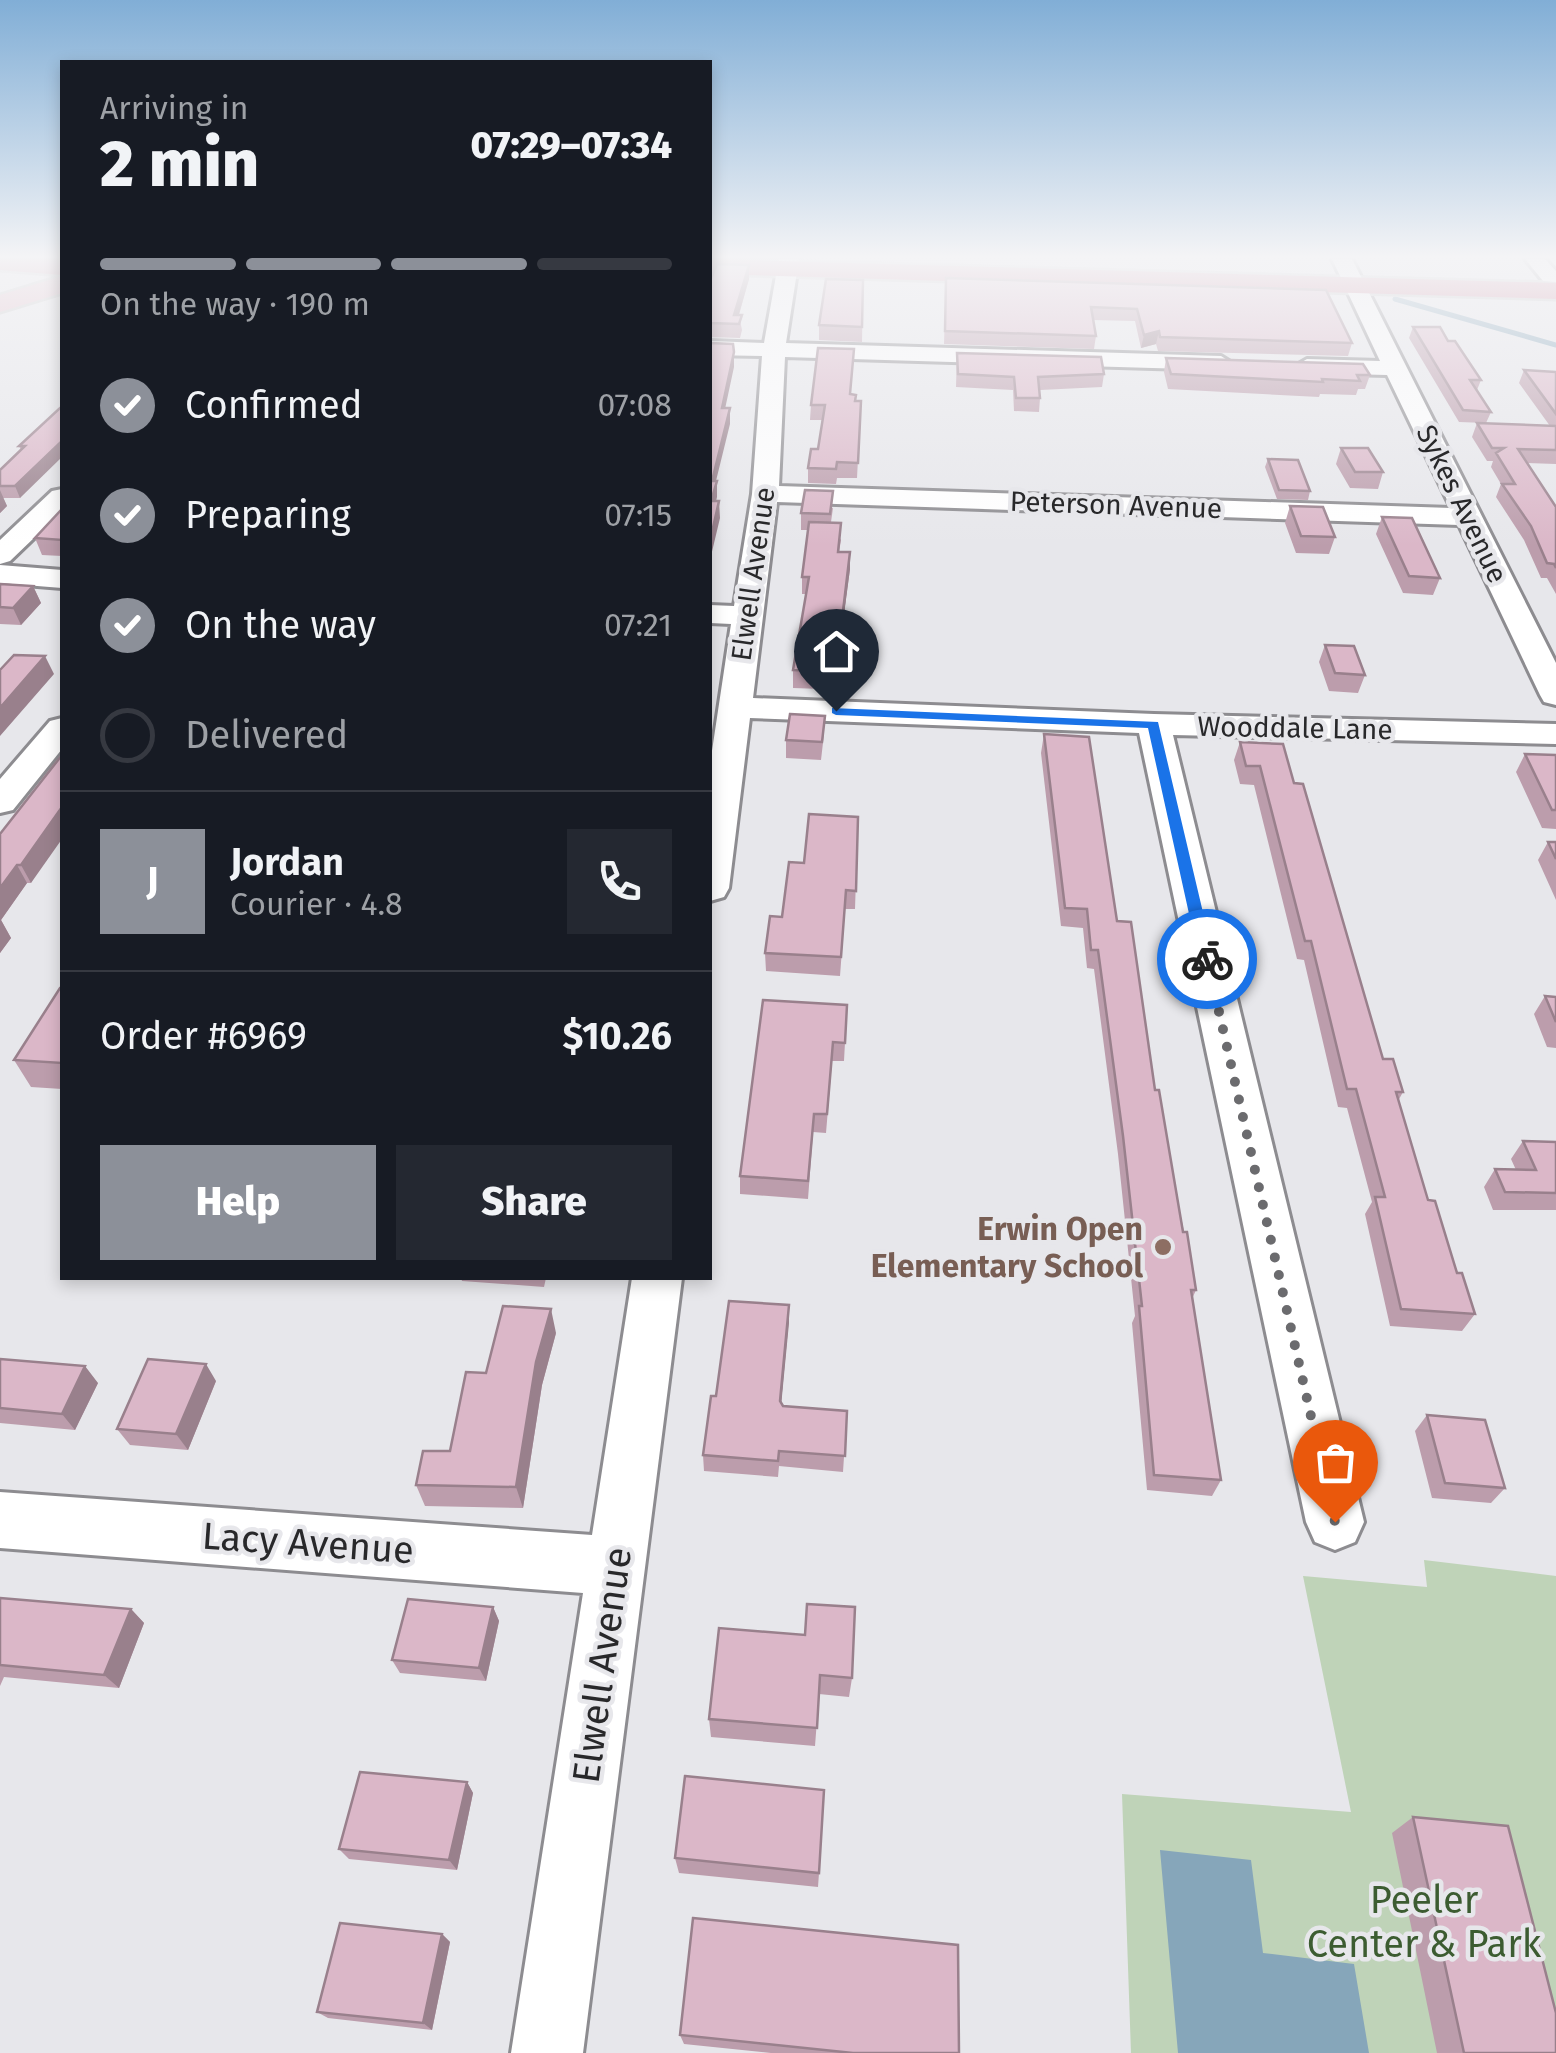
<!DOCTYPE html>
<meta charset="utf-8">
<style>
body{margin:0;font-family:"Fira Sans",sans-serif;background:#242831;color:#f1f3f6;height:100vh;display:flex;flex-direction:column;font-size:38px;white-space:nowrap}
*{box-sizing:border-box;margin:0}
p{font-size:32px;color:#9ea1a6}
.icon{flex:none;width:55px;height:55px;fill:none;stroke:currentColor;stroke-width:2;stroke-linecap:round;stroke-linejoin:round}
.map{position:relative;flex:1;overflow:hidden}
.panel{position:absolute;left:60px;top:60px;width:652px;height:1220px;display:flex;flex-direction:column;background:#171b24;border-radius:0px;box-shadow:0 5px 15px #0003}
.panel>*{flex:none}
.pin{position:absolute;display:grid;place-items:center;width:85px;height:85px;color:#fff;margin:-102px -42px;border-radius:50% 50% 50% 0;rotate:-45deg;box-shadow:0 0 10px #0007}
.pin .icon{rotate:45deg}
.courier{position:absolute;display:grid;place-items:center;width:100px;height:100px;margin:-50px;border:8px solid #1a73e8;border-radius:50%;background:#fff;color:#222;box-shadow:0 2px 12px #0007}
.overview em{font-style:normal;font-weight:800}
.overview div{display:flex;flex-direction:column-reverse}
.overview{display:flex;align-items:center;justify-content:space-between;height:170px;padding:0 40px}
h1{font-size:65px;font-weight:800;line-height:75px}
.bar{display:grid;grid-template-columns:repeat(4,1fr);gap:15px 10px;align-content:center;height:120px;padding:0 40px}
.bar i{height:12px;border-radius:8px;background:#363941}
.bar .on{background:#8c9099}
.bar p{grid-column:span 4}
.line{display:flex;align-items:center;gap:25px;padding:0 40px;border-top:2px solid #363941}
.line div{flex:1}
.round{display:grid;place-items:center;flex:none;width:105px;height:105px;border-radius:0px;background:#242831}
ol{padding:0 40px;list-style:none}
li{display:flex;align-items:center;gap:30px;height:110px}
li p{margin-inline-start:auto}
li .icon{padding:10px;border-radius:50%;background:#8c9099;color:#fff;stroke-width:4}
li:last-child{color:#9ea1a6}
li i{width:55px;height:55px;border:5px solid #363941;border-radius:50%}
.primary-button{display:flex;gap:20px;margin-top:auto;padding:20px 40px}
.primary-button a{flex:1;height:115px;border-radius:0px;background:#8c9099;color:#fff;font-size:40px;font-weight:800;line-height:115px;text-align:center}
.primary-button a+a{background:#242831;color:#f1f3f6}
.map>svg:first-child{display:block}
.green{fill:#bfd3b8}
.water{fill:#86a6ba}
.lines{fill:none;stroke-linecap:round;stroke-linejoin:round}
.stream{stroke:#86a6ba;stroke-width:5}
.minor-casing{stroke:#8d8c90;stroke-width:6}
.major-casing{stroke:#c3c3c3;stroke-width:5}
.highway-casing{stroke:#c3c3c3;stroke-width:5}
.minor{fill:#fff;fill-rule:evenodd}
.major{fill:#e1b2bf;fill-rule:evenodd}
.highway{fill:#cd7f94;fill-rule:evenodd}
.wall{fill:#bc9dac}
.shaded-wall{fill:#99808c}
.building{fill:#dbb7c8;stroke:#99808c;stroke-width:2.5}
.route{fill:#1a73e8}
.done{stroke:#6b6b6e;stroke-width:10;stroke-dasharray:0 18}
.education-dot{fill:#8d6e63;stroke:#e7e7eb;stroke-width:4}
.labels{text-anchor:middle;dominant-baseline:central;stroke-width:9;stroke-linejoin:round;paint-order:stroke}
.far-street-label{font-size:28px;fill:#28282a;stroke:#e7e7eb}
.education-label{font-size:32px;font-weight:bold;fill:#785e54;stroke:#e7e7eb;text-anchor:end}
.near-street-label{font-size:38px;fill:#28282a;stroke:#e7e7eb}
.near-park-label{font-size:38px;fill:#3c5c31;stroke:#e7e7eb}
</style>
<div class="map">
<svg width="1556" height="2053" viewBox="0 0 1556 2053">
<rect width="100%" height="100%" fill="#e7e7eb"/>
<path class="green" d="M1424 1560 1556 1576V2053H1131L1122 1794 1351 1812 1303 1576 1427 1587Z"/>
<path class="water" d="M1160 1850 1251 1860 1263 1953 1354 1964 1369 2053H1178Z"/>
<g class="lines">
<path class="stream" d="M1395 299 1556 345"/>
<defs>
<path id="minor" d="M779 259H799L786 343 1221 356 1232 363 1221 370 785 357 779 486 1451 508 1387 375 1307 373 1295 366 1307 359 1380 361 1332 259H1352L1556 663V705L1544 702 1540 695 1459 525 777 502 753 698 1154 714 1556 724V744L1173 735 1364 1522 1355 1542 1335 1550 1315 1542 1306 1522 1139 733 750 718 729 888 724 897 710 901V764L731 624 710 623V605L734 606 752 494 762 356 710 355V341L764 343Z
M1525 259H1545L1556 271V282L1543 281Z
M62 489V511L10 561 0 564V540L52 491Z
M0 565 62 570V588L0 583Z
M62 718V749L13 810 0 813V779L50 721Z
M632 1278H682L583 2053H511L583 1593 0 1548V1492L592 1535Z"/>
<path id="major" d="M62 276V293L0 312V295Z"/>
<path id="highway" d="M0 259H62V275L0 270Z
M710 259 1556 283V299L710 274Z"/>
</defs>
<use href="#minor" class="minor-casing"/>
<use href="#major" class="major-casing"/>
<use href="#highway" class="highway-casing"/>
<use href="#minor" class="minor"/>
<use href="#major" class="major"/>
<use href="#highway" class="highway"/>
</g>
<path class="wall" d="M946 278 1352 343 1348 356 1158 351 1156 344 1141 348 1135 321 1093 320 1096 336 1094 349 944 344Z
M749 279 739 315 742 330 740 338 710 337V281Z
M863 280 862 342 819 340V325Z
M1413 327 1448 341 1481 380 1477 390 1491 412 1486 423 1459 422 1409 338Z
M957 353 1104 374 1102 387 1040 390V398L1039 412 1014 411 1013 390 956 387Z
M1166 358 1370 375 1365 389H1358L1356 395 1320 394 1319 397 1168 389 1164 372Z
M1524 370 1556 372V464L1527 463 1556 507V594L1547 578H1541L1524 540 1496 497 1501 484 1491 467 1493 461H1487L1472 437 1477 423 1550 426 1519 383Z
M851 394 855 401H861L857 478H837L836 484 808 483V468L818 449 822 420H810L811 405Z
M60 408 20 498H3L7 506 0 513V470L21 450 19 446Z
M1341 448 1383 472 1378 489 1350 488 1336 464Z
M1268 459 1310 491 1308 500 1277 499 1265 467Z
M1290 506 1335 537 1329 554 1296 553 1285 523Z
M833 508 831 522 841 540 839 552 850 569 842 628H856L852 690 793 688V670L806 594H802V577L808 530H801V513Z
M62 509V556L42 555 35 538Z
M1382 517 1440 578 1433 595 1403 593 1376 534Z
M0 584 33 586 41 603 21 625 0 624Z
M1325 645 1365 675 1358 693 1329 691 1319 662Z
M824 734 821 760 786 758V740Z
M1044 734 1117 921 1155 1090 1196 1290 1192 1299 1221 1480 1212 1496 1147 1490 1132 1323 1135 1316 1118 1154 1094 969 1087 968 1083 928 1061 926 1041 753Z
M1240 742 1294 783 1383 1059 1403 1092 1398 1101 1428 1200 1475 1314 1462 1331 1390 1326 1365 1214 1372 1202 1347 1108 1338 1107 1304 960 1297 959 1254 785 1240 784 1234 760Z
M1525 754 1556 755V829L1542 828 1516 772Z
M62 755 31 883H27L1 920 11 938 0 953V834Z
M858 817 855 909H845L840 976 766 971 765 953 782 917 804 863Z
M1548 842H1556V900L1538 860Z
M62 988V1089L31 1087 14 1060Z
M1545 996 1556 997V1048L1547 1047 1534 1014Z
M847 1005 844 1061H832L826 1133 813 1132 808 1199 740 1194V1176Z
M1523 1141 1556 1142V1210H1493L1484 1187 1495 1169 1516 1170 1511 1159Z
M461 1278H546L544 1287 462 1281Z
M789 1305 781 1403 783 1406 847 1411 843 1472 779 1466 778 1477 704 1471 703 1455 716 1396Z
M556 1333 542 1385 523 1508 425 1506 416 1485 450 1451Z
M0 1359 98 1383 75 1430 0 1423Z
M216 1381 188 1450 130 1445 117 1429Z
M1427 1415 1505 1488 1491 1503 1432 1498 1415 1431Z
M0 1598 131 1609 144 1623 119 1688 4 1677 0 1686Z
M493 1607 499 1621 486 1681 400 1673 392 1660Z
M719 1628 852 1678 849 1697 819 1694 815 1746 711 1737 709 1719Z
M467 1782 473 1793 457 1870 349 1859 339 1849Z
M1413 1817 1556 2053H1437L1392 1833Z
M675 1858 819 1873 818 1887 679 1873Z
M442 1934 450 1942 432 2030 328 2018 317 2012Z
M680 2035 959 2053H771L684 2044Z"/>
<path class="shaded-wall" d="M749 265V279L736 324 734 315Z
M1159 331 1156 344 1141 348 1144 335Z
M734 352V367L722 423V408Z
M730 408V424L712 497V481Z
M62 441V457L20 498 15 486Z
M717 481V497L712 518 711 501Z
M0 490 7 506 0 513Z
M719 501 720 518 710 560V541Z
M850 552V569L840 645 841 628Z
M33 586 41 603 21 625 13 608Z
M45 656 54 674 0 736V708Z
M62 807V839L31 883 21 865Z
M17 865 27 883 1 920 11 938 0 953V888Z
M789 1305V1323L780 1417V1401Z
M551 1309 556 1333 542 1385 523 1508 516 1487 536 1362Z
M206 1364 216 1381 188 1450 176 1434Z
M85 1366 98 1383 75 1430 62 1414Z
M493 1607 499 1621 486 1681 479 1668Z
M131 1609 144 1623 119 1688 104 1675Z
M467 1782 473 1793 457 1870 449 1860Z
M442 1934 450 1942 432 2030 423 2023Z"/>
<path class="building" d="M717 264 749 265 734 315H742L739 324 710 323V281Z
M946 278 1326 290 1352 343 1160 337 1159 331 1144 335 1137 309 1091 307 1096 336 945 331Z
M826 279 863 280 862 327 819 325Z
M1413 327H1440L1448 341H1455L1481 380H1470L1491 412 1463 410Z
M710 343 733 344 734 352 722 408H730L712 481H717L711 501H719L710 541Z
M818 348 854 349 850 394 856 395 855 401H861L858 463 837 462 836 469 808 468 811 449H818L825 405H811Z
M957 353 1101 357 1104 374 1038 377 1040 398H1016L1014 377 958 374Z
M1166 358 1363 364 1370 375H1357L1360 381 1322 379 1323 382 1171 374Z
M1524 370 1556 372V414Z
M60 408H62V441L15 486H0V470L25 446H19Z
M1477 423 1556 426V450L1518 449 1556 507V568L1554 564 1547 563 1531 526 1502 484H1515L1496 453 1504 448H1492Z
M1341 448H1368L1383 472H1355Z
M1268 459 1298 460 1310 491 1279 490Z
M805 490 833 491 830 514 801 513Z
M1290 506 1323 507 1335 537 1301 536Z
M62 509V540L35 538Z
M1382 517 1412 518 1440 578 1409 576Z
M809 522 841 523 838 552H850L841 628H856L852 672 793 670 809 577H802Z
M0 584 33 586 13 608 0 607Z
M1325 645 1354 646 1365 675 1335 673Z
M14 655 45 656 0 708V670Z
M790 714 825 716 822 742 786 740Z
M1044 734 1089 737 1117 921 1131 922 1155 1090H1159L1183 1232H1187L1196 1290H1191L1221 1480 1154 1475 1139 1306H1142L1123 1136 1098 950H1091L1087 909 1065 908Z
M1240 742 1283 744 1294 783 1303 784 1383 1059H1393L1403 1092H1396L1428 1200 1435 1201 1457 1273H1462L1475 1314 1401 1309 1375 1197H1385L1356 1089H1347L1311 941H1305L1260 766H1246Z
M1525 754 1556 755V810H1552Z
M62 755V807L21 865H17L0 888V834Z
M809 814 858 817 856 891 846 890 841 957 765 953 770 916 782 917 789 862 804 863Z
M1548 842H1556V859Z
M60 988H62V1063L14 1060Z
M1545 996 1556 997V1022Z
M763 1000 847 1005 845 1043 833 1042 827 1114H814L808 1181 740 1176Z
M1523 1141 1556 1142V1193L1505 1192 1495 1169 1536 1170Z
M729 1301 789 1305 780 1401 783 1406 847 1411 845 1456 779 1451 778 1461 703 1455 711 1396H716Z
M503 1306 551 1309 536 1362 516 1487 416 1485 423 1451H450L466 1372 486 1373Z
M0 1359 85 1366 62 1414 0 1408Z
M148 1359 206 1364 176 1434 117 1429Z
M1427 1415 1485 1420 1505 1488 1445 1483Z
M0 1598 131 1609 104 1675 0 1665Z
M408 1599 493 1607 479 1668 392 1660Z
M807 1604 855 1607 852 1678 820 1675 817 1728 709 1719 719 1628 805 1635Z
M360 1772 467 1782 449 1860 339 1849Z
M685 1776 824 1790 819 1873 675 1858Z
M1413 1817 1508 1826 1556 2013V2053H1464Z
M693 1918 958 1945 959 2053H853L680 2035Z
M340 1923 442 1934 423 2023 317 2012Z"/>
<linearGradient id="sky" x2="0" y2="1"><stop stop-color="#81aed6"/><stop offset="0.47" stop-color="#f4f4f6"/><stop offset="1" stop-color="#f4f4f6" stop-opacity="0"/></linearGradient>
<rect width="1556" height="546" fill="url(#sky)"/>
<path class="route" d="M832 708 1158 722 1214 959 1212 962H1201L1199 959 1148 728 836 715 832 713Z"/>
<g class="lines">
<path class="done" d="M1207 959 1335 1522"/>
</g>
<circle class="education-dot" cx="1163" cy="1247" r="10"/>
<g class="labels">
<g class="far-street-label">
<text transform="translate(1462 504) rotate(64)">Sykes Avenue</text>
<text transform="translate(1116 505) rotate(2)">Peterson Avenue</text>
<text transform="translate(753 574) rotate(-82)">Elwell Avenue</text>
<text transform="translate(1295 728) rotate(1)">Wooddale Lane</text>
</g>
<g class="education-label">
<text x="1143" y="1229">Erwin Open<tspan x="1143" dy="37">Elementary School</tspan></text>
</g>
<g class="near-street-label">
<text transform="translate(308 1543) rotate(4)">Lacy Avenue</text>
<text transform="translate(602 1665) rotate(-82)">Elwell Avenue</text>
</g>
<g class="near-park-label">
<text x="1424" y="1900">Peeler<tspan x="1424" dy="44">Center &amp; Park</tspan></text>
</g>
</g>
</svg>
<div class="pin" style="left:1335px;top:1522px;background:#ea580c"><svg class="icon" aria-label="bag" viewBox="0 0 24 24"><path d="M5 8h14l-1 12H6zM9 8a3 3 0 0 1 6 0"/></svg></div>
<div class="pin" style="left:836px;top:711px;background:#1f2937"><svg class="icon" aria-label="home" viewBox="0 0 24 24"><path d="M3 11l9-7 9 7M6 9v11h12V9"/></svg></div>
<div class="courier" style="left:1207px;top:959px"><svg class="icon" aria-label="bike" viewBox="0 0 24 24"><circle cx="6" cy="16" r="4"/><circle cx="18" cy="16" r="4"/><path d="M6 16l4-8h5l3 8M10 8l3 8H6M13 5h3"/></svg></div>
<section class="panel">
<div class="overview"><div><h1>2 min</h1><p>Arriving in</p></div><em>07:29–07:34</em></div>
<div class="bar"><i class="on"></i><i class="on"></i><i class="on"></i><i></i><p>On the way · 190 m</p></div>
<ol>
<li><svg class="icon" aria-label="check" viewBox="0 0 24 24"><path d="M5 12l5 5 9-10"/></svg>Confirmed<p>07:08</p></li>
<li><svg class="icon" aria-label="check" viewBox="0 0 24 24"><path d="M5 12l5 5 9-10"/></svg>Preparing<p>07:15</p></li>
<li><svg class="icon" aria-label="check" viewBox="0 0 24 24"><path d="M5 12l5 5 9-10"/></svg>On the way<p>07:21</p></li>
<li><i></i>Delivered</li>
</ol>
<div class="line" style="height:180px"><b class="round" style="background:#8c9099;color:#fff">J</b><div><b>Jordan</b><p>Courier · 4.8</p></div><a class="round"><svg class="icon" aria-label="phone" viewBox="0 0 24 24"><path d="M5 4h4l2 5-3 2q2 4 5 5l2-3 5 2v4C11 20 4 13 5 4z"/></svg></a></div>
<div class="line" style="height:130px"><div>Order #6969</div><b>$10.26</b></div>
<div class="primary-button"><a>Help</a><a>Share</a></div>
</section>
</div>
